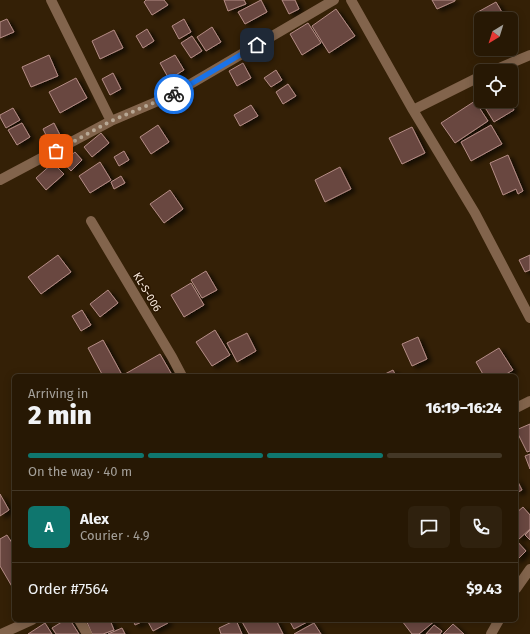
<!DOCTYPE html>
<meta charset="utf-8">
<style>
body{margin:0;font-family:"Fira Sans",sans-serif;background:#2f210e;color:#f1f3f6;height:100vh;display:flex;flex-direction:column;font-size:15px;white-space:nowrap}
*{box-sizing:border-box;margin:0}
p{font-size:13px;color:#a4a09a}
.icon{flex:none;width:22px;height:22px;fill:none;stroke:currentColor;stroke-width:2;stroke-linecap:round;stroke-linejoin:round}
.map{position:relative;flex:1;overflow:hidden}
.panel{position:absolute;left:12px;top:374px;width:506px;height:248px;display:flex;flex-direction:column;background:#271804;border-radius:6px;box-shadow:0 2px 10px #0003,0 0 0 1px #433726}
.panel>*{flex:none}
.needle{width:26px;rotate:218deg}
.fabs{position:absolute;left:474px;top:12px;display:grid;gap:8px}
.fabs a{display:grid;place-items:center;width:44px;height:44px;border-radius:6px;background:#271804;box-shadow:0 2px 10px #0003,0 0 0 1px #433726;font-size:20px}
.pin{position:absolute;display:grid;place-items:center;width:34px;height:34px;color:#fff;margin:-17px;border-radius:8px;box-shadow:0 2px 6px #0006}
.courier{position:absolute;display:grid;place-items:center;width:40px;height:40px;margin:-20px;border:3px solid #1a73e8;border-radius:50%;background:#fff;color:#222;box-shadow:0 1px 5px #0007}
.headline em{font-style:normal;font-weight:800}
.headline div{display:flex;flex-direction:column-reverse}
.headline{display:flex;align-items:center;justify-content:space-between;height:68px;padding:0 16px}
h1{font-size:26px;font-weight:800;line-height:30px}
.bar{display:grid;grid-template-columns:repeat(4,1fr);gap:6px 4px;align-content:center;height:48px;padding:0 16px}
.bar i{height:5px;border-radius:3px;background:#433726}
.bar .on{background:#0f766e}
.bar p{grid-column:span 4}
.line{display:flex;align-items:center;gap:10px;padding:0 16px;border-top:1px solid #433726}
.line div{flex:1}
.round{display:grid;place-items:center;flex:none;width:42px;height:42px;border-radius:6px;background:#2f210e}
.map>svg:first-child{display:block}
.building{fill:#694640;stroke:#b58d86;filter:url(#shadow)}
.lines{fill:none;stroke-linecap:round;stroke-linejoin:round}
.minor{stroke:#82644c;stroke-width:10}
.tertiary{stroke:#82644c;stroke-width:10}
.done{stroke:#b7a794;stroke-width:4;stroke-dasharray:0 7.2}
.route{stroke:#1a73e8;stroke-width:5}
.labels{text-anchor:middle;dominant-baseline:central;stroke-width:3;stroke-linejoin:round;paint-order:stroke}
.street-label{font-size:11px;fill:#feefe1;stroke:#2a1600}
</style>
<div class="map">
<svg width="530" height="634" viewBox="0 0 530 634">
<defs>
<filter id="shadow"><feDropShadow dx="4.5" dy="2.5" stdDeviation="2" flood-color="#0009"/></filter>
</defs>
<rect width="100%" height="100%" fill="#342006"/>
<path class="building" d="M146 0H164L168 5 152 15 144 2Z
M224 0H244L246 4 228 11Z
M261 0 267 12 245 24 238 12Z
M282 0H295L299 9 289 14Z
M432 0H455V1L437 9Z
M496 2 506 19H481V23L476 13Z
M336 9 355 36 329 53 312 26Z
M7 19 14 32 0 38V22Z
M184 19 191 32 179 39 172 26Z
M308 23 321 43 302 55 290 34Z
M212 27 221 42 206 51 197 37Z
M147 29 154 41 143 48 136 36Z
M114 30 123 48 100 59 92 41Z
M192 36 202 51 191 58 181 43Z
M49 55 58 76 31 87 22 67Z
M175 55 184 70 169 79 160 63Z
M243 63 251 78 237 86 229 71Z
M276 70 282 80 271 87 264 78Z
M113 73 121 89 110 95 102 79Z
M76 78 87 98 60 113 49 92Z
M288 84 296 96 283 104 276 92Z
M481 89V100L476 92Z
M475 101 488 121 455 143 441 123Z
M481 101H509L514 110 494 122Z
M251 105 258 116 240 126 234 115Z
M13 108 20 120 6 128 0 117V115Z
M22 123 30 137 17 145 8 130Z
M54 123 61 137 50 143 43 129Z
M158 125 169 142 151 154 140 137Z
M491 125 502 144 471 161 461 142Z
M412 127 425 153 402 164 389 138Z
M101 133 109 143 92 157 84 147Z
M124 151 129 160 119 166 114 157Z
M75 152 82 160 71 171 63 162Z
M508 155 523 191 518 194 516 189 503 195 490 163Z
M100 162 111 180 90 193 79 176Z
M53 163 64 174 46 190 36 178Z
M340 167 351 189 325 202 315 180Z
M121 176 125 183 114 189 111 182Z
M170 190 183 209 164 223 150 204Z
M58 255 71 272 41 294 28 277Z
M530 255V270L525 272 519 260Z
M206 271 217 290 202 298 191 280Z
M191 283 204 305 184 317 171 295Z
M108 290 118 303 100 317 90 304Z
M82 310 91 325 81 331 72 316Z
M215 330 230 355 212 366 196 342Z
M247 333 256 351 237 362 227 343Z
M418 337 427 359 412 366 402 344Z
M103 340 121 373 115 376H103L88 348Z
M499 348 513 370 503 376H484L476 362Z
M160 354 171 373 166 376H127L125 374Z
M393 370 396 376H381Z
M530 424V451L527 452 516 430Z
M530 454V469L525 456Z
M516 478 522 490 516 493Z
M0 494 9 510 0 516Z
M523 507 530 515V529L519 539 516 536V513Z
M530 530V540L525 535Z
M7 535 14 546V590L0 566V539Z
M516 540 526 551 516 561Z
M65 620H70L79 634H56L52 628Z
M86 620H110L114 630 103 634H92Z
M133 620H146L135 625Z
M147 620H167L168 623 153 631Z
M236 620 242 634H221L219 628Z
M241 620H276L283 634H249Z
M289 620H311L294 629Z
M403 620H436L419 634H412L402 621Z
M45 623 52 634H28Z
M314 623 321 634H294Z
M453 624 464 634H443Z
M434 625 442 631 440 634H426Z
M122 628 125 634H108Z"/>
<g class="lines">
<path class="minor" d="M51 0 111 121
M351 0 413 110 475 213 530 318
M492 71 530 55
M413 110 481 76
M0 180 111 121 170 96 334 0
M91 221 172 357 182 376
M516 589 530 569
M79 620 87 634
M491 634 499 620"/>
<path class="tertiary" d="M516 408 530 401
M1 634 32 620"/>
</g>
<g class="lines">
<path class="done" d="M56 151 111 121 174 94"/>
<path class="route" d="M174 94 257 45"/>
</g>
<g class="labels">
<g class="street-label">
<text transform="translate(147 292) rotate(59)">KL-S-006</text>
</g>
</g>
</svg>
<div class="fabs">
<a><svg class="needle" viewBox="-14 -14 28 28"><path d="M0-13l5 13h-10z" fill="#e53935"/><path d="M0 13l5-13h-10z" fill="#a4a09a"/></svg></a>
<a><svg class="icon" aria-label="locate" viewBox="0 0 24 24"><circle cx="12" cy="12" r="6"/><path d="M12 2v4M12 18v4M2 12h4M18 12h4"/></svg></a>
</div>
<div class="pin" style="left:56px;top:151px;background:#ea580c"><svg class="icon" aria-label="bag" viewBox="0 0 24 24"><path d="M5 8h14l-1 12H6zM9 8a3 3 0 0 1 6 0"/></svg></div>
<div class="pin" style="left:257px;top:45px;background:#1f2937"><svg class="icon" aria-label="home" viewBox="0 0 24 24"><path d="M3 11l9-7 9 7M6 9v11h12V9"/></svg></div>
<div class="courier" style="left:174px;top:94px"><svg class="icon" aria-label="bike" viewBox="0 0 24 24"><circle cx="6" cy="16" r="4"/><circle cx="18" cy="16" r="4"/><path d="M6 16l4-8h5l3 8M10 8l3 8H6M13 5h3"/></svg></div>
<section class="panel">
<div class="headline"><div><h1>2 min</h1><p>Arriving in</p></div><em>16:19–16:24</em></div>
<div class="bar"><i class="on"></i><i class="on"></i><i class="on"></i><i></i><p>On the way · 40 m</p></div>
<div class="line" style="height:72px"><b class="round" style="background:#0f766e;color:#fff">A</b><div><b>Alex</b><p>Courier · 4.9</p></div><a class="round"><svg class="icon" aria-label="chat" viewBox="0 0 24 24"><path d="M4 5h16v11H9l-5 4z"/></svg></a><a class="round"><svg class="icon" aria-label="phone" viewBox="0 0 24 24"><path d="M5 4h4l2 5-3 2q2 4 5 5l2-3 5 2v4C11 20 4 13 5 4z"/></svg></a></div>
<div class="line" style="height:52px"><div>Order #7564</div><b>$9.43</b></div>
</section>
</div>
